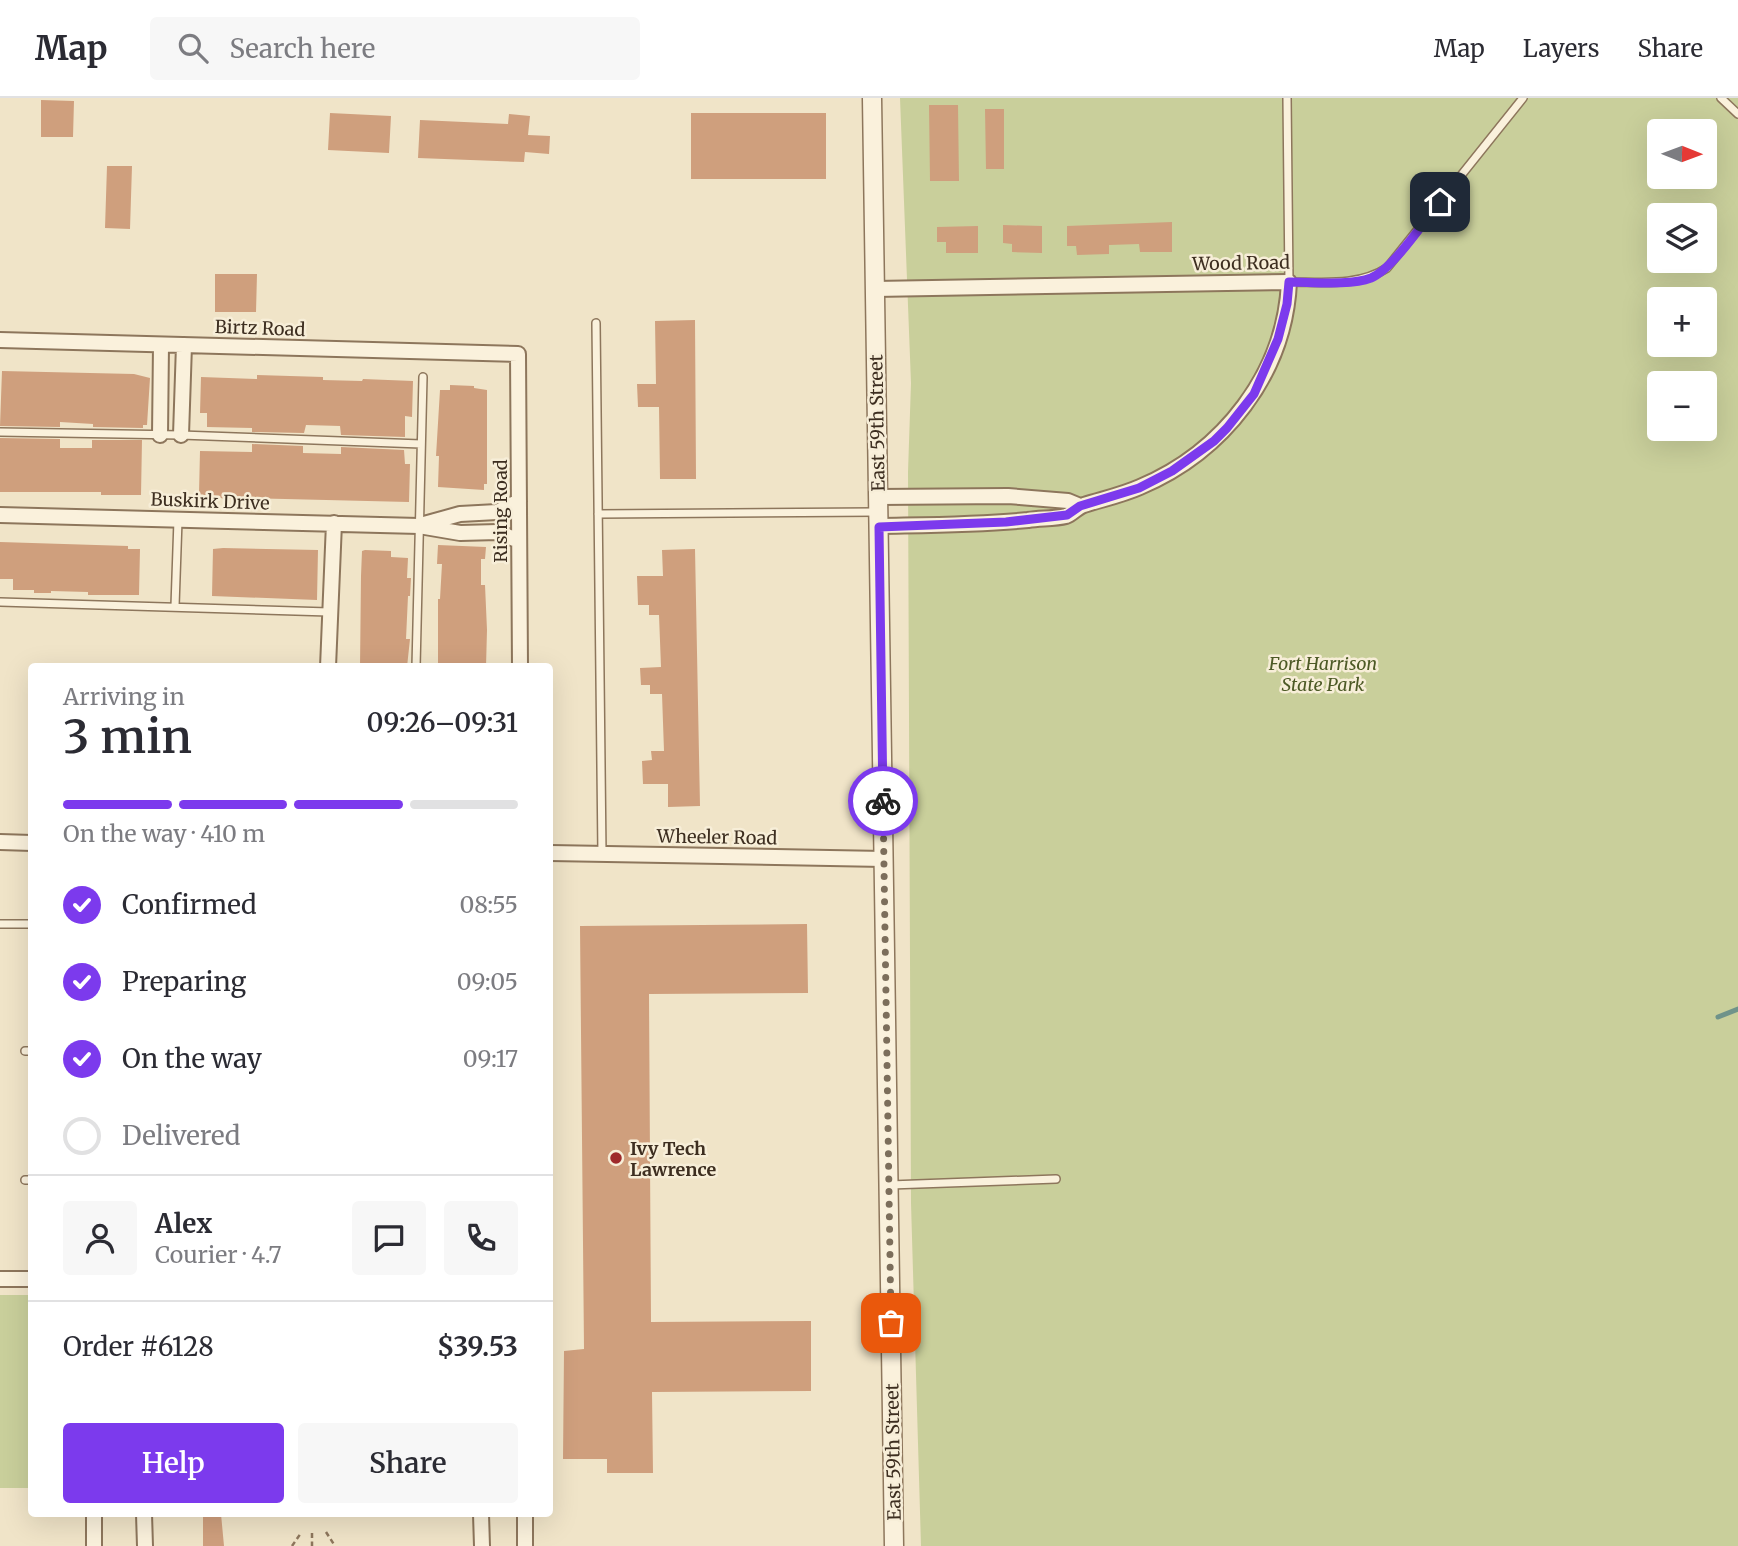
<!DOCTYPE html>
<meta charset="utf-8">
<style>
body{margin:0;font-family:Merriweather,serif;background:#f7f7f7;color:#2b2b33;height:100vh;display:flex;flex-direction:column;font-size:26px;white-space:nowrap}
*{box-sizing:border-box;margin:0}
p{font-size:23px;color:#7c7c81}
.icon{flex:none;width:38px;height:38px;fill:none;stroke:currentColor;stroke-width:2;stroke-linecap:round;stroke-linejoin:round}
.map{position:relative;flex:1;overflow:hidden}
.sheet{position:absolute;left:28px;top:565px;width:525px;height:854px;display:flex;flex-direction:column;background:#fff;border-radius:7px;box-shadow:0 7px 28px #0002}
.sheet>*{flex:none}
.needle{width:46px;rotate:91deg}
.fabs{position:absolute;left:1647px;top:21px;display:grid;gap:14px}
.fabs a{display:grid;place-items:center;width:70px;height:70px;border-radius:7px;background:#fff;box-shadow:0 7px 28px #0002;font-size:35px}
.pin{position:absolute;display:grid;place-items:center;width:60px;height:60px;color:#fff;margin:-30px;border-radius:14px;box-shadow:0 4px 10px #0006}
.courier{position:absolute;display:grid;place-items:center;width:70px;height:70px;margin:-35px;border:5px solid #7c3aed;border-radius:50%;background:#fff;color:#222;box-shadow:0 2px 9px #0007}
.headline em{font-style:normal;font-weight:600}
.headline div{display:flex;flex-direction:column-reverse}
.headline{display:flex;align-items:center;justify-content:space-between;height:119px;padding:0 35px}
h1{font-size:46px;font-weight:600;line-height:52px}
.bar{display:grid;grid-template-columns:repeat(4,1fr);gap:10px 7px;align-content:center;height:84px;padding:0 35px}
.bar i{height:9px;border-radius:5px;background:#e1e1e2}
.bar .active{background:#7c3aed}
.bar p{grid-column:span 4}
.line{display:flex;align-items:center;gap:18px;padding:0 35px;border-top:2px solid #e1e1e2}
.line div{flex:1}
.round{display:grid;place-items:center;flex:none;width:74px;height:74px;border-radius:7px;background:#f7f7f7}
ol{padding:0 35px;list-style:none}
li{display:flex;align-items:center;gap:21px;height:77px}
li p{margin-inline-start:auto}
li .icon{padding:7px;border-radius:50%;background:#7c3aed;color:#fff;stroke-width:4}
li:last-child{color:#7c7c81}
li i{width:38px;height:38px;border:4px solid #e1e1e2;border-radius:50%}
.action{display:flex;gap:14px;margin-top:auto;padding:14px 35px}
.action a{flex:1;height:80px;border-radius:7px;background:#7c3aed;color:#fff;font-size:28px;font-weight:600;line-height:80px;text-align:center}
.action a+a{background:#f7f7f7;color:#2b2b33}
header{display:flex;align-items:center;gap:42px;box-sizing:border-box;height:98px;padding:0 35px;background:#fff;border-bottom:2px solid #e1e1e2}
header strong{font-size:33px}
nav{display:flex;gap:38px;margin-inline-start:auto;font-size:24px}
.search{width:490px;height:63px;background:#f7f7f7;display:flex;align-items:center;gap:18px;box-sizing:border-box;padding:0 24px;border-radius:7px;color:#7c7c81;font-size:26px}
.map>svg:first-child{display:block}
.green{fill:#c9cf9b;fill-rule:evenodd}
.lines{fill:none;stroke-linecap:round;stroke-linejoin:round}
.stream{stroke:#6f938a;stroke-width:5}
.building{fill:#cf9f7d}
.service-casing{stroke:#8d765c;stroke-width:10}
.minor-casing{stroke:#8d765c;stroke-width:18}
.tertiary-casing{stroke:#8d765c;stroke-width:21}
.path{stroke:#8d765c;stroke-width:2.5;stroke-dasharray:5 3.5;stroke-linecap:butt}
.service{stroke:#faf1dc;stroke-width:7}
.minor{stroke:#faf1dc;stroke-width:14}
.tertiary{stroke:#faf1dc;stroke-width:18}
.done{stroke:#7c6e5b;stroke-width:7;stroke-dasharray:0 12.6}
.route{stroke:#7c3aed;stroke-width:9}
.poi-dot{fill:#9e2a2b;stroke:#f7eed8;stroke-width:2.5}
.labels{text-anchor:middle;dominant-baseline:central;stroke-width:5;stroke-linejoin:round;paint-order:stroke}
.street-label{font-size:18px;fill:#3d2e20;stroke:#f7eed8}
.park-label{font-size:18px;font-style:italic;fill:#4d5a26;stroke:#f7eed8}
.poi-label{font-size:18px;font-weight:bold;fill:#3d2e20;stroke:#f7eed8;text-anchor:start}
</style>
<header>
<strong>Map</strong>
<div class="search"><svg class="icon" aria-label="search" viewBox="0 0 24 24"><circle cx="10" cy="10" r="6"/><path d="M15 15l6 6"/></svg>Search here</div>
<nav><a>Map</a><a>Layers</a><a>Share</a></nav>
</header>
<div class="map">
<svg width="1738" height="1448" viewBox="0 0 1738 1448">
<rect width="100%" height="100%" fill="#f0e4c8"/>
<path class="green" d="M900 0H1738V1448H921L911 1105 908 374 911 285ZM1659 33H1704V79H1659ZM1659 117H1704V163H1659ZM1659 201H1704V247H1659ZM1659 285H1704V331H1659Z
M0 1197H31V1390H0Z"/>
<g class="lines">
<path class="stream" d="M1718 919 1738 911"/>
</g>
<path class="building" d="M41 2 74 3 73 39H41Z
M929 7H958L959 83H930Z
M985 11H1004V71H986Z
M330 15 391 18 389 55 328 52Z
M691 15H826V81H691Z
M509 16 530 18 528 37 550 38 549 56 525 54 524 64 418 60 420 22 508 26Z
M107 68H132L130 131 105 130Z
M1172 124V154H1140L1139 146 1109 147V156L1077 157 1076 148H1067V128Z
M1003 127 1042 128V155L1012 154V146L1003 145Z
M978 128V155H946V144H937V129Z
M215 176H257L256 214H215Z
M695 222 696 381H660L659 309H638L637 286H656L655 223Z
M2 273 134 276 150 280 147 327H143V330L93 329V326L60 324V329L0 328Z
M257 277 323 279V282L362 283 363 281 413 283 412 319 405 318V339L341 337 340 328 306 327 304 335 252 334V330L207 329V315H200L201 279 257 281Z
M450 287 474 288V290L487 292V386H484V392L438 389 439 358H436L440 292H450Z
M0 340 60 341V350H92V342H142L141 397H101V394H0Z
M252 346 303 348V355L341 356V349L404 352 405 366H410L409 404 247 400 226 401 199 396 200 353 252 354Z
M0 444 128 448V451H140L139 497H88V494L51 493V495H34V492H13V481H0Z
M438 447 486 449 485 461H481V487H485L487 532 486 569H438V501H440L442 466H437Z
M223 450 318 452 317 502 212 498 213 451Z
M695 451 700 708 668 709V686H643L642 663 652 662 651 653H664L662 596H650V587H641L640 570 661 569 659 517H649V507H638L637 478H663L662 452Z
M365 452 391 453V459L408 460 407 480H411L410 498H408L406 541H410L407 569H360L361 478 362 453Z
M807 826 808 895 649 896 651 1224 811 1223V1293L652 1294 653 1375H607V1361H563L564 1253 584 1251 580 828Z
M203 1416H221L224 1448H203Z"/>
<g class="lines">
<defs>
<path id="service" d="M1287 0 1289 184C1322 184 1358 189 1387 170L1523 0
M1721 0 1738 16
M596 225 602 756
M0 334 181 337 421 346
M598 416 877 414
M0 504 329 514
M175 508 178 422
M416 569 423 279
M0 826H32
M25 953H32
M25 1082H32
M890 1087 1056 1081"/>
<path id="minor" d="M875 191 1289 184C1285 276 1223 354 1140 389 1122 397 1103 401 1084 407 1077 409 1072 416 1066 418 1054 421 1040 420 1028 422 979 427 928 427 879 428
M0 242 518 256 520 569
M160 337 161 247
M181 337 184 247
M878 399 1008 398 1068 403 1080 408
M0 417 419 428 460 435 498 434 519 443
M424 426 460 416 497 414 519 403
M328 569 334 425
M0 744 32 745
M550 755 884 761
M0 1181H32
M94 1416V1448
M144 1416 145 1448
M481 1416 482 1448
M525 1416V1448"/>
<path id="tertiary" d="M872 0 894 1448"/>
</defs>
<use href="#service" class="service-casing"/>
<use href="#minor" class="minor-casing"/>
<use href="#tertiary" class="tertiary-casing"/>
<path class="path" d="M326 1434 335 1448
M312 1435V1448
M292 1448 301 1435"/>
<use href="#service" class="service"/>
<use href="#minor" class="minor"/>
<use href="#tertiary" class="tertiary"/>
</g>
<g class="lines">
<path class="done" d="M883 703 891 1225"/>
<path class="route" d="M883 703 879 429 1006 424 1067 417 1080 408 1139 390 1172 373 1214 343 1227 330 1254 296 1278 241 1287 206 1289 184C1312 184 1350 188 1371 180 1393 171 1424 123 1440 104"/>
</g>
<circle class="poi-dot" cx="616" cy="1060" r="7"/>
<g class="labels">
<g class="street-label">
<text transform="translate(1241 165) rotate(-1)">Wood Road</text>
<text transform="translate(260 230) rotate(2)">Birtz Road</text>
<text transform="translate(877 325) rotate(-91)">East 59th Street</text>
<text transform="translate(210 403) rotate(2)">Buskirk Drive</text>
<text transform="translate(500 413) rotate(-90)">Rising Road</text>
<text transform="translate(717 739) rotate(1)">Wheeler Road</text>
<text transform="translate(893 1354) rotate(-91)">East 59th Street</text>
</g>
<g class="park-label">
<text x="1323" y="565">Fort Harrison<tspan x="1323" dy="21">State Park</tspan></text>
</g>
<g class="poi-label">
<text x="630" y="1050">Ivy Tech<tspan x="630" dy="21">Lawrence</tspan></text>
</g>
</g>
</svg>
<div class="fabs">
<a><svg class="needle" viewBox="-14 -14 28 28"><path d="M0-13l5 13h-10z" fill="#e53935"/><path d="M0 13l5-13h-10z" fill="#7c7c81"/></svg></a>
<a><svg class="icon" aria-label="layers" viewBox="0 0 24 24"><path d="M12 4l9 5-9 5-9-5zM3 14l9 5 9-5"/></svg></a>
<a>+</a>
<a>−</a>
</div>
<div class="pin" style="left:891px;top:1225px;background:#ea580c"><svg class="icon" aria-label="bag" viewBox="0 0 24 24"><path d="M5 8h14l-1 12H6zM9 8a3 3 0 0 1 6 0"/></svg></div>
<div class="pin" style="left:1440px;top:104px;background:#1f2937"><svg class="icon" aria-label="home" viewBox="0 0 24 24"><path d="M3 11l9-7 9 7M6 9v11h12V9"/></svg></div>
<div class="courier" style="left:883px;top:703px"><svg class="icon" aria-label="bike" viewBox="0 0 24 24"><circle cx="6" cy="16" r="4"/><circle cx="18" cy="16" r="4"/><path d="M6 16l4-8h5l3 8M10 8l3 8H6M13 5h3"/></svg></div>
<section class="sheet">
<div class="headline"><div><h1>3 min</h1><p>Arriving in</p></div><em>09:26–09:31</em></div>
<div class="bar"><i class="active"></i><i class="active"></i><i class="active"></i><i></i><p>On the way · 410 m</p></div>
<ol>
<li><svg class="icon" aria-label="check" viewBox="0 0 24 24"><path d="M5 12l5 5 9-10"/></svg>Confirmed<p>08:55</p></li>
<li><svg class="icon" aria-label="check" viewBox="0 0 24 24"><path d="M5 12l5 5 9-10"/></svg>Preparing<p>09:05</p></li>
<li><svg class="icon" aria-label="check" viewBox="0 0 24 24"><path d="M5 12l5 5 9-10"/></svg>On the way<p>09:17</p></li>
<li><i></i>Delivered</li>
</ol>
<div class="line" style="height:126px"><a class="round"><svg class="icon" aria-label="person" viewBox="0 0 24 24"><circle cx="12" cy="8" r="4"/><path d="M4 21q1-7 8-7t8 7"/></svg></a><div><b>Alex</b><p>Courier · 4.7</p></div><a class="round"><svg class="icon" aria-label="chat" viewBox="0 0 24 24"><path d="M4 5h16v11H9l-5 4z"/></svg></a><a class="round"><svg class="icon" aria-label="phone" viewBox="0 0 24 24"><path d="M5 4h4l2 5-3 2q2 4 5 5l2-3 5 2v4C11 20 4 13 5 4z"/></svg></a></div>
<div class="line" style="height:91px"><div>Order #6128</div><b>$39.53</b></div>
<div class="action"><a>Help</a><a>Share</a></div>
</section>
</div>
